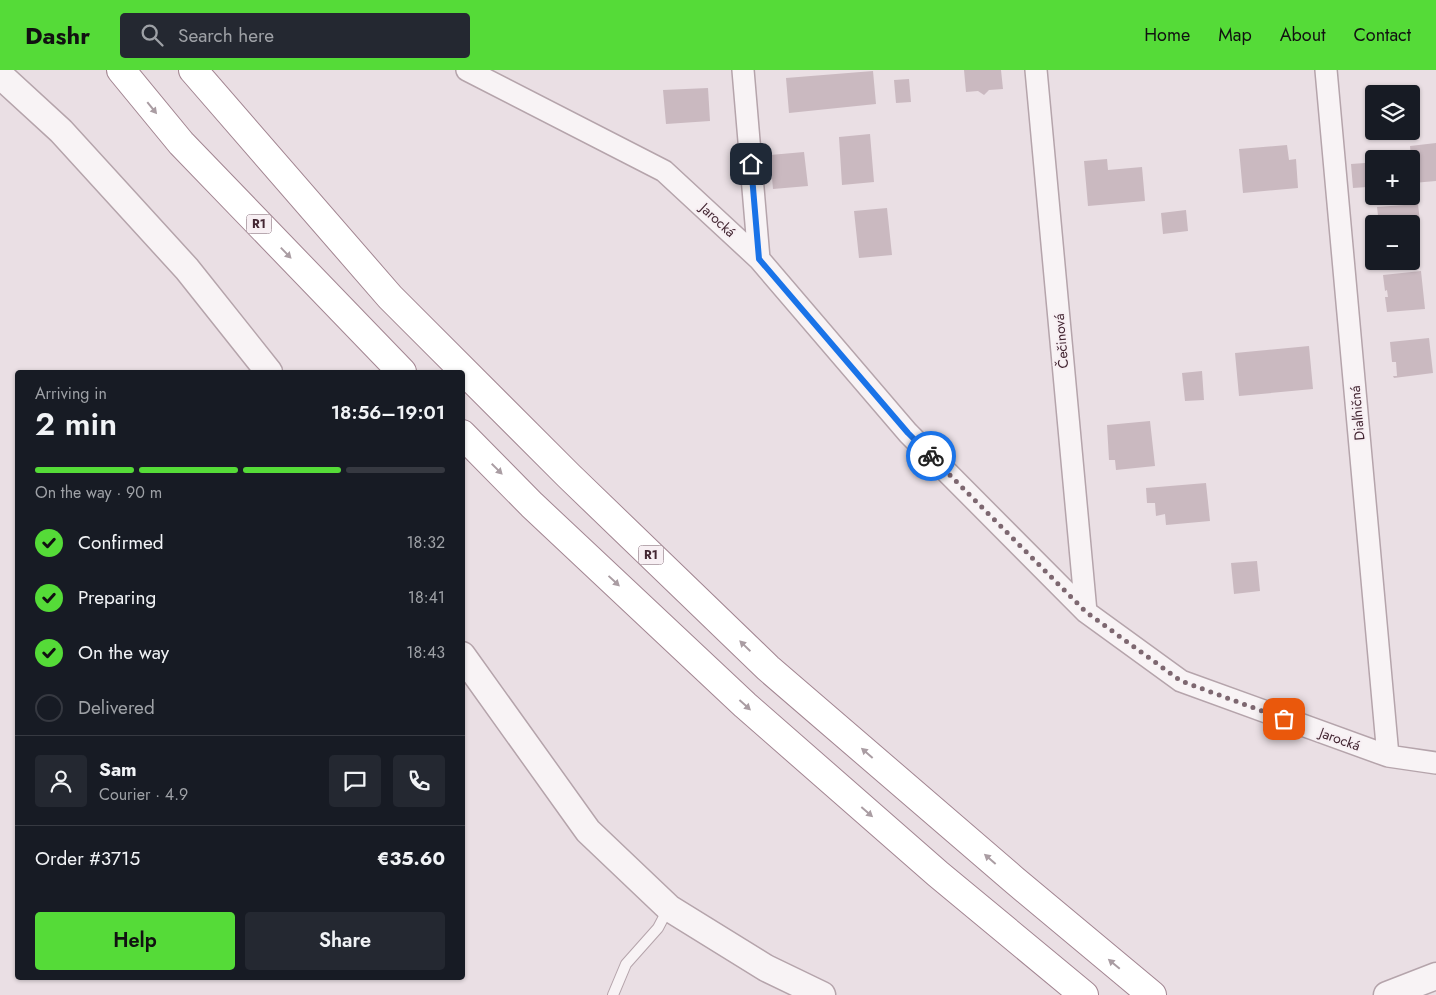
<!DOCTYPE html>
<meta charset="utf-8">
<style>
body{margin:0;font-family:Jost,sans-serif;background:#242831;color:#f1f3f6;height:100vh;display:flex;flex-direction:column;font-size:19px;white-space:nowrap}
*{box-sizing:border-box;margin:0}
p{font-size:16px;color:#9ea1a6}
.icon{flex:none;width:28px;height:28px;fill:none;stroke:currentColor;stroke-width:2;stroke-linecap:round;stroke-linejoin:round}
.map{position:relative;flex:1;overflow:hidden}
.panel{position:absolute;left:15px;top:300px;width:450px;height:610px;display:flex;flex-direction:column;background:#171b24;border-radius:5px;box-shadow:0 1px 4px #0004}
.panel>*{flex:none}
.fabs{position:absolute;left:1365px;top:15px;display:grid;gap:10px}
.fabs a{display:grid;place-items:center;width:55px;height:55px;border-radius:5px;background:#171b24;box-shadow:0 1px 4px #0004;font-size:25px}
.pin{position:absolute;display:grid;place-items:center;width:42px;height:42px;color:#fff;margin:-21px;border-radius:10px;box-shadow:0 2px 8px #0006}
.courier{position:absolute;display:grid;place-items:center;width:50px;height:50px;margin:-25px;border:4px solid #1a73e8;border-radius:50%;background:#fff;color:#222;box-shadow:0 1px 6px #0007}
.overview em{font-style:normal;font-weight:600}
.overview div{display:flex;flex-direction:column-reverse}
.overview{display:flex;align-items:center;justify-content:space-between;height:85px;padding:0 20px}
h1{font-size:32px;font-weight:600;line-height:38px}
.bar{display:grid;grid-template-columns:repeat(4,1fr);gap:8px 5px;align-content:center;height:60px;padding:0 20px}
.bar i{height:6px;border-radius:4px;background:#363941}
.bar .active{background:#55db38}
.bar p{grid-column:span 4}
.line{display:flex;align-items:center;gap:12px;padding:0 20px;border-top:1px solid #363941}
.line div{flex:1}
.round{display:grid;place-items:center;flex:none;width:52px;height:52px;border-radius:5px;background:#242831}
ol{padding:0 20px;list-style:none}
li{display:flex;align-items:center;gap:15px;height:55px}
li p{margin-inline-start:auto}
li .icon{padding:5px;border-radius:50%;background:#55db38;color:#111;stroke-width:4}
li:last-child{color:#9ea1a6}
li i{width:28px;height:28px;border:2px solid #363941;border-radius:50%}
.button{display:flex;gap:10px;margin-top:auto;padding:10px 20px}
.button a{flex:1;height:58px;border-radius:5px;background:#55db38;color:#111;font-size:20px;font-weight:600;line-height:58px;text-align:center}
.button a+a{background:#242831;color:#f1f3f6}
header{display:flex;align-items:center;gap:30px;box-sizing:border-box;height:70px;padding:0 25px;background:#55db38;color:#111}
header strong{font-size:24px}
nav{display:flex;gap:28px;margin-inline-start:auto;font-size:18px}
.search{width:350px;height:45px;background:#242831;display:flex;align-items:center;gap:12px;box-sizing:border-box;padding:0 18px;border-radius:5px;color:#9ea1a6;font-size:19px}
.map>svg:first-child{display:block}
.building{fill:#cab9c0}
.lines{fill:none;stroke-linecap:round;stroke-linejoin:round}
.service-casing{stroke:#b5a4ab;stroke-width:12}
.minor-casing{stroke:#b5a4ab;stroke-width:24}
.tertiary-casing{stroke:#b5a4ab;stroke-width:29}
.motorway-casing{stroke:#a28591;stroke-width:30}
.service{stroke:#f8f3f5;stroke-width:10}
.minor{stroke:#f8f3f5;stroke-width:21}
.tertiary{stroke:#f8f3f5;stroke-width:26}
.motorway{stroke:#fff;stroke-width:28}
.oneway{fill:#aa9da3}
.done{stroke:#7d6770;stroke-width:5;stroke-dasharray:0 9}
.route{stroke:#1a73e8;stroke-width:6}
.labels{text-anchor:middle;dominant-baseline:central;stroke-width:4;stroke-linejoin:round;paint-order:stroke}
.shield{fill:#f7eff3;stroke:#79626c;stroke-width:1}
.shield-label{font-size:12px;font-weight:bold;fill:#432632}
.street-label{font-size:14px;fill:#432632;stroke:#f7eff3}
</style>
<header>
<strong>Dashr</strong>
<div class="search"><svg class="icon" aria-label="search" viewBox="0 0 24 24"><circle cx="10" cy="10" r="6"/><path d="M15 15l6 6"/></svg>Search here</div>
<nav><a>Home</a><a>Map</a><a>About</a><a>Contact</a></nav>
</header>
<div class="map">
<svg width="1436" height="925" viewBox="0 0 1436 925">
<rect width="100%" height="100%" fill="#eadfe4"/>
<path class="building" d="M964 0H1001L1003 19 989 20 984 25 978 21 966 22Z
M873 1 876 34 789 43 786 8Z
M909 9 911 32 896 33 894 10Z
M708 18 710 51 666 54 663 20Z
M870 64 874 112 842 115 839 67Z
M1436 73V111L1413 113 1410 76Z
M1287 75 1289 90 1296 89 1298 118 1243 123 1239 79Z
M804 82 808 116 773 119 770 85Z
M1107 89 1108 100 1142 97 1145 131 1088 136 1084 91Z
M1365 93 1367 117 1353 118 1351 94Z
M1418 134 1420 152 1418 151 1419 172 1411 173V154H1379L1377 137Z
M887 138 892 185 859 188 854 141Z
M1186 140 1188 161 1163 164 1161 143Z
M1374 188V191H1383L1384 198 1367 200 1366 189Z
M1421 201 1425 239 1387 242 1385 227H1388L1387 220 1385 221 1383 205Z
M1429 268 1433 303 1394 308 1393 306H1397L1396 292H1392L1390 272Z
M1309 276 1313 319 1239 326 1235 283Z
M1202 301 1204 330 1185 331 1182 303Z
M1150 351 1155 396 1116 400 1115 390H1109L1107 355Z
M1206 413 1210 451 1166 455 1165 444 1156 446 1155 433H1147L1146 418Z
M1257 491 1260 521 1234 524 1231 493Z"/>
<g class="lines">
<defs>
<path id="service" d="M613 925 626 894 658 858 668 839"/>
<path id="minor" d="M467 0 664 101 759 189 908 363 1086 542 1181 611 1388 686 1436 693
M743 0 759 189
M1036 0 1086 542
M1326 0 1388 686"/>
<path id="tertiary" d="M0 5 61 61 187 199 269 302
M462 585 588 761 669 838 766 898 822 925
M1387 925 1436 906"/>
<path id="motorway" d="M121 0 181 73 402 302
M193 0 390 227 569 406 768 598 1013 809 1152 925
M462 364 532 435 745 635 938 804 1084 925"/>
</defs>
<use href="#service" class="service-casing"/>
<use href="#minor" class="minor-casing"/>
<use href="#tertiary" class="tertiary-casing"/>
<use href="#motorway" class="motorway-casing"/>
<use href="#service" class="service"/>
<use href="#minor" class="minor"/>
<use href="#tertiary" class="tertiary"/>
<use href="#motorway" class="motorway"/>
</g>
<defs><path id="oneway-solid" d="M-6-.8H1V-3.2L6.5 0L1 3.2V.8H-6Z" transform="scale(1.25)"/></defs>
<g class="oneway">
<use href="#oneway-solid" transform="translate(152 38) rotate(51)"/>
<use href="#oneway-solid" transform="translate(286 183) rotate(46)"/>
<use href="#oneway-solid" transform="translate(497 399) rotate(45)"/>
<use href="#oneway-solid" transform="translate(614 511) rotate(43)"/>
<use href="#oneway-solid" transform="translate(745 576) rotate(-136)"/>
<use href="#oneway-solid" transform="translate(745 635) rotate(42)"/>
<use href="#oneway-solid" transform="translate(867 683) rotate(-139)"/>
<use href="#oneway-solid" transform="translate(867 742) rotate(41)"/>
<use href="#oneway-solid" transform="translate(990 789) rotate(-139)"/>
<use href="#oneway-solid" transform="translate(1114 894) rotate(-140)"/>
</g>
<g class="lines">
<path class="done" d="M931 386 1086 542 1181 611 1284 649"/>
<path class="route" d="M751 94 759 189 908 363 931 386"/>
</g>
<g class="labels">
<g class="shield">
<rect x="246.5" y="144.5" width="25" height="19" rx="4"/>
<rect x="638.5" y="475.5" width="25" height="19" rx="4"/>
</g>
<g class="shield-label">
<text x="259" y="154">R1</text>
<text x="651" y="485">R1</text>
</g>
<g class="street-label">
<text transform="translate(718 150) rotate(43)">Jarocká</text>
<text transform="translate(1061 271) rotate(-95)">Čečinová</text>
<text transform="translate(1357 343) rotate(-95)">Diaľničná</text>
<text transform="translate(1340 669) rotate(20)">Jarocká</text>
</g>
</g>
</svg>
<div class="fabs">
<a><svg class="icon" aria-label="layers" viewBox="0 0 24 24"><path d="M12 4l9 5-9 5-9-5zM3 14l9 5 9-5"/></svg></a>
<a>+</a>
<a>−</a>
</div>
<div class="pin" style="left:1284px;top:649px;background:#ea580c"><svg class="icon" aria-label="bag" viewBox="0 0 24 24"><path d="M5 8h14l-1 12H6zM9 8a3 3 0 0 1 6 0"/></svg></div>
<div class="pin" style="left:751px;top:94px;background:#1f2937"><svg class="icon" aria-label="home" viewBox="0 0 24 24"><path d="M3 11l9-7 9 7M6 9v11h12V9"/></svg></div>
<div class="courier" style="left:931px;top:386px"><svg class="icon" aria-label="bike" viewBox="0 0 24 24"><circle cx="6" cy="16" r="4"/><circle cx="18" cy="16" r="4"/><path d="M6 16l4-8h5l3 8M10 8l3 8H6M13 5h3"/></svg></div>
<section class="panel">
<div class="overview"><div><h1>2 min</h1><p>Arriving in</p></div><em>18:56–19:01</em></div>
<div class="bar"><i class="active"></i><i class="active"></i><i class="active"></i><i></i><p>On the way · 90 m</p></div>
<ol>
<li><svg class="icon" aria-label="check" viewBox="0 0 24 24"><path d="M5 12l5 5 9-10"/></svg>Confirmed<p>18:32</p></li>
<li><svg class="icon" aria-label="check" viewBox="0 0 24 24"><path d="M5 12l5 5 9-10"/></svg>Preparing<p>18:41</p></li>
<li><svg class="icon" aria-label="check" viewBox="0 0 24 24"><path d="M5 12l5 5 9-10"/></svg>On the way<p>18:43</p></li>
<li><i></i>Delivered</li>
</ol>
<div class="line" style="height:90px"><a class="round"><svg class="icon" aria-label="person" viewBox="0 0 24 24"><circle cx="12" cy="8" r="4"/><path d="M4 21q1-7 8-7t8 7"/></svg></a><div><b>Sam</b><p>Courier · 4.9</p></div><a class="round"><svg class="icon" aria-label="chat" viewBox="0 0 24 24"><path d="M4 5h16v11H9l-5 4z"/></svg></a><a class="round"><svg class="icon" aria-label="phone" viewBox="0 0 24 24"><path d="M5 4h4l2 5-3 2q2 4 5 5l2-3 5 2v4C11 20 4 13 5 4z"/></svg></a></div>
<div class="line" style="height:65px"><div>Order #3715</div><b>€35.60</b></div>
<div class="button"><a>Help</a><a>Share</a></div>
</section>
</div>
